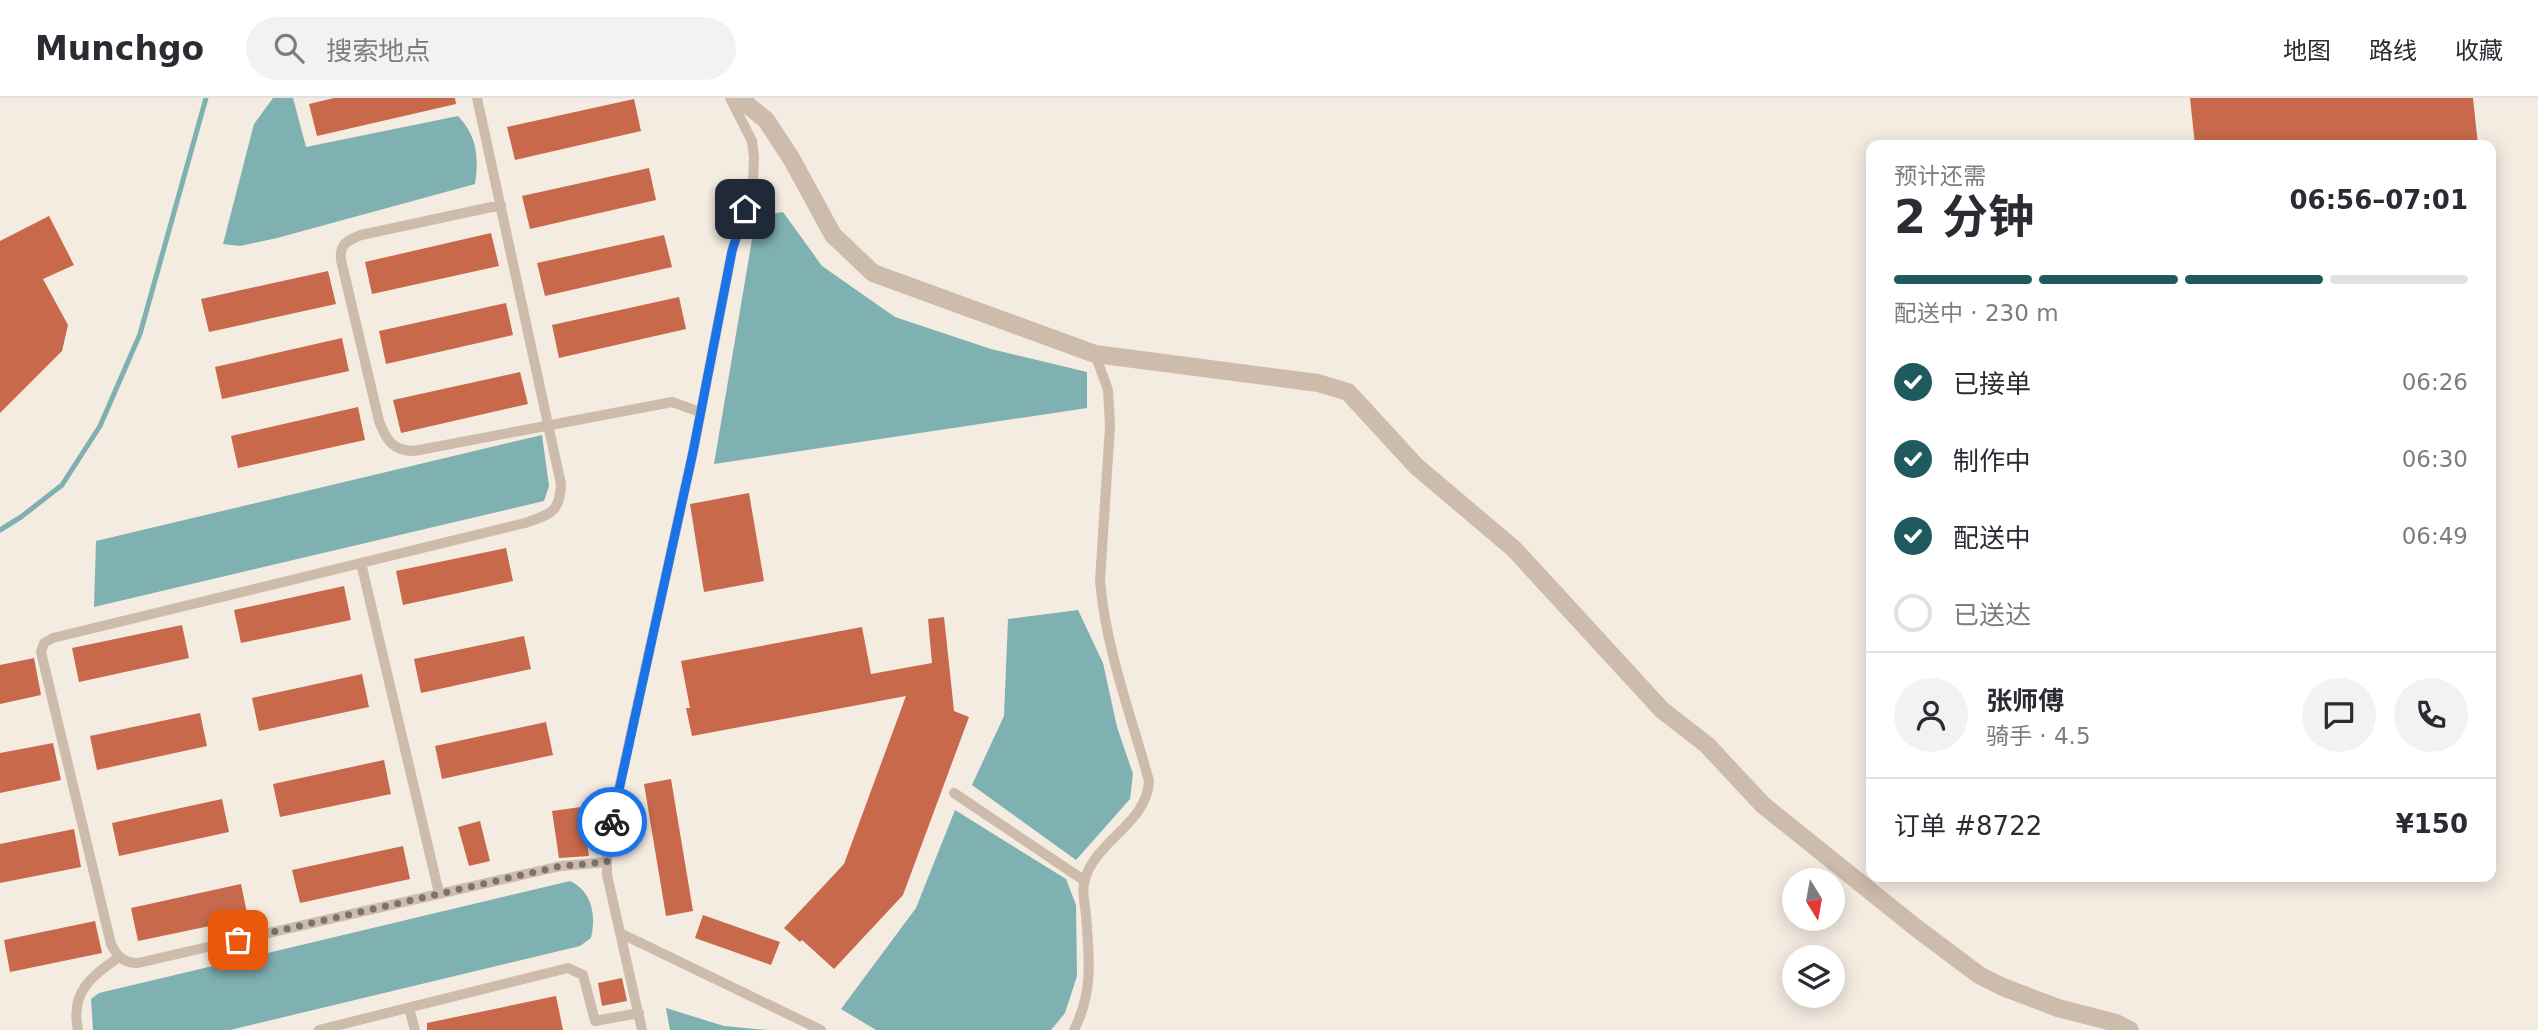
<!DOCTYPE html>
<html lang="zh">
<meta charset="utf-8">
<style>
body{margin:0;font-family:"DejaVu Sans","Noto Sans SC",sans-serif;background:#f2f2f3;color:#2b2b33;height:100vh;display:flex;flex-direction:column;font-size:26px;white-space:nowrap}
*{box-sizing:border-box;margin:0}
p{font-size:23px;color:#7c7c81}
.icon{flex:none;width:38px;height:38px;fill:none;stroke:currentColor;stroke-width:2;stroke-linecap:round;stroke-linejoin:round}
.map{position:relative;flex:1;overflow:hidden}
.details{position:absolute;left:1866px;top:42px;width:630px;height:742px;display:flex;flex-direction:column;background:#fff;border-radius:14px;box-shadow:0 4px 18px #0003}
.details>*{flex:none}
.needle{width:46px;rotate:169deg}
.tools{position:absolute;left:1782px;top:770px;display:grid;gap:14px}
.tools a{display:grid;place-items:center;width:63px;height:63px;border-radius:50%;background:#fff;box-shadow:0 4px 18px #0003;font-size:35px}
.pin{position:absolute;display:grid;place-items:center;width:60px;height:60px;color:#fff;margin:-30px;border-radius:14px;box-shadow:0 4px 10px #0006}
.courier{position:absolute;display:grid;place-items:center;width:70px;height:70px;margin:-35px;border:5px solid #1a73e8;border-radius:50%;background:#fff;color:#222;box-shadow:0 2px 9px #0007}
.summary em{font-style:normal;font-weight:700}
.summary div{display:flex;flex-direction:column-reverse}
.summary{display:flex;align-items:center;justify-content:space-between;height:119px;padding:0 28px}
h1{font-size:46px;font-weight:700;line-height:52px}
.bar{display:grid;grid-template-columns:repeat(4,1fr);gap:10px 7px;align-content:center;height:84px;padding:0 28px}
.bar i{height:9px;border-radius:5px;background:#e1e1e2}
.bar .current{background:#1f5a5e}
.bar p{grid-column:span 4}
.line{display:flex;align-items:center;gap:18px;padding:0 28px;border-top:2px solid #e1e1e2}
.line div{flex:1}
.round{display:grid;place-items:center;flex:none;width:74px;height:74px;border-radius:37px;background:#f2f2f3}
ol{padding:0 28px;list-style:none}
li{display:flex;align-items:center;gap:21px;height:77px}
li p{margin-inline-start:auto}
li .icon{padding:7px;border-radius:50%;background:#1f5a5e;color:#fff;stroke-width:4}
li:last-child{color:#7c7c81}
li i{width:38px;height:38px;border:4px solid #e1e1e2;border-radius:50%}
header{display:flex;align-items:center;gap:42px;box-sizing:border-box;height:98px;padding:0 35px;background:#fff;border-bottom:2px solid #e1e1e2}
header strong{font-size:33px}
nav{display:flex;gap:38px;margin-inline-start:auto;font-size:24px}
.search{width:490px;height:63px;background:#f2f2f3;display:flex;align-items:center;gap:18px;box-sizing:border-box;padding:0 24px;border-radius:38px;color:#7c7c81;font-size:26px}
.map>svg:first-child{display:block}
.water{fill:#7fb0b2}
.lines{fill:none;stroke-linecap:round;stroke-linejoin:round}
.stream{stroke:#7fb0b2;stroke-width:5}
.building{fill:#c8694b}
.lane{stroke:#cdbbac;stroke-width:10}
.street{stroke:#cdbbac;stroke-width:18}
.done{stroke:#7c716b;stroke-width:7;stroke-dasharray:0 12.6}
.route{stroke:#1a73e8;stroke-width:9}
</style>
<header>
<strong>Munchgo</strong>
<div class="search"><svg class="icon" aria-label="search" viewBox="0 0 24 24"><circle cx="10" cy="10" r="6"/><path d="M15 15l6 6"/></svg>搜索地点</div>
<nav><a>地图</a><a>路线</a><a>收藏</a></nav>
</header>
<div class="map">
<svg width="2538" height="932" viewBox="0 0 2538 932">
<rect width="100%" height="100%" fill="#f4ebe1"/>
<path class="water" d="M273 0H293L306 49 458 18C477 38 479 59 475 86L277 140 240 148 223 146 254 26Z
M783 114 822 168 895 219 991 251 1087 274V310L714 366 756 118Z
M542 337 549 388 544 403 94 509 96 443Z
M1078 512 1103 565 1117 629 1133 676 1130 701 1076 762 972 687 1004 618 1008 521Z
M955 712 1066 781 1076 807 1077 878 1065 915 1051 932H876L841 911 916 810Z
M570 783C593 794 596 818 591 840L580 848 230 932H93L91 901 99 895Z
M666 910 724 928 767 932H670Z"/>
<g class="lines">
<path class="stream" d="M0 432 21 419 62 387 100 328 140 236 206 0"/>
</g>
<path class="building" d="M334 0H455L456 6 317 38 309 6Z
M2190 0H2473L2478 47H2195Z
M634 1 641 33 515 62 507 29Z
M649 70 656 102 530 131 522 98Z
M49 118 74 167 43 181 68 227 62 253 0 315V143Z
M491 135 499 168 372 196 365 164Z
M664 137 672 169 545 198 537 165Z
M328 173 336 206 209 234 201 201Z
M679 199 686 231 559 260 552 227Z
M506 205 513 237 386 266 379 233Z
M342 240 349 273 222 301 215 269Z
M520 274 528 306 401 335 393 302Z
M358 309 365 342 238 370 231 338Z
M749 395 764 483 704 494 690 406Z
M506 450 513 483 403 507 396 473Z
M344 488 351 522 241 545 234 512Z
M944 519 954 613 969 619 903 797 834 871 802 842 800 844 784 830 844 766 906 598 692 638 686 610H690L681 563 862 529 871 576 932 565 928 521Z
M182 527 189 560 79 584 72 550Z
M524 538 531 571 421 595 414 561Z
M34 560 41 597 0 606V567Z
M362 576 369 609 259 633 252 600Z
M200 615 207 648 97 672 90 638Z
M546 624 553 657 442 681 435 648Z
M53 645 61 682 0 695V655Z
M384 662 391 696 280 719 273 686Z
M671 681 693 813 666 818 644 686Z
M222 701 229 734 119 758 112 725Z
M581 709 589 758 559 760 552 713Z
M480 723 490 763 469 768 458 729Z
M74 731 81 769 0 785V746Z
M403 748 410 781 300 805 292 772Z
M241 786 248 820 138 843 131 810Z
M703 817 780 844 771 867 695 840Z
M95 823 102 855 10 874 4 842Z
M622 880 627 903 602 908 598 885Z
M556 898 563 932H427V925Z"/>
<g class="lines">
<path class="lane" d="M477 0 561 386C560 415 550 416 525 425L53 540 44 545 41 554 111 846C117 858 123 865 138 865L561 768 607 764
M501 107 361 137C348 142 339 146 341 162L379 323C386 342 393 353 414 353L672 304 700 314
M361 465 439 795
M954 695 1085 783
M620 835 821 932
M409 910 415 932
M78 932C70 894 91 879 119 859
M319 932 568 870 583 877 595 923 639 915
M642 932 607 777V745L693 354 732 153 753 85 754 59 752 43 730 0
M1074 932C1094 892 1089 860 1086 817 1085 807 1082 795 1084 785 1092 744 1147 727 1149 683 1131 617 1106 552 1100 483L1110 328 1108 292 1095 256"/>
<path class="street" d="M739 0 766 22 791 60 833 137 873 175 1095 256 1318 285 1348 294 1416 368 1514 451 1662 612 1707 647 1763 707 1915 829 1979 877 2003 889 2058 910 2116 925 2130 932"/>
</g>
<g class="lines">
<path class="done" d="M238 842 561 768 607 764V745L612 724"/>
<path class="route" d="M612 724 693 354 732 153 745 111"/>
</g>
</svg>
<div class="tools">
<a><svg class="needle" viewBox="-14 -14 28 28"><path d="M0-13l5 13h-10z" fill="#e53935"/><path d="M0 13l5-13h-10z" fill="#7c7c81"/></svg></a>
<a><svg class="icon" aria-label="layers" viewBox="0 0 24 24"><path d="M12 4l9 5-9 5-9-5zM3 14l9 5 9-5"/></svg></a>
</div>
<div class="pin" style="left:238px;top:842px;background:#ea580c"><svg class="icon" aria-label="bag" viewBox="0 0 24 24"><path d="M5 8h14l-1 12H6zM9 8a3 3 0 0 1 6 0"/></svg></div>
<div class="pin" style="left:745px;top:111px;background:#1f2937"><svg class="icon" aria-label="home" viewBox="0 0 24 24"><path d="M3 11l9-7 9 7M6 9v11h12V9"/></svg></div>
<div class="courier" style="left:612px;top:724px"><svg class="icon" aria-label="bike" viewBox="0 0 24 24"><circle cx="6" cy="16" r="4"/><circle cx="18" cy="16" r="4"/><path d="M6 16l4-8h5l3 8M10 8l3 8H6M13 5h3"/></svg></div>
<section class="details">
<div class="summary"><div><h1>2 分钟</h1><p>预计还需</p></div><em>06:56–07:01</em></div>
<div class="bar"><i class="current"></i><i class="current"></i><i class="current"></i><i></i><p>配送中 · 230 m</p></div>
<ol>
<li><svg class="icon" aria-label="check" viewBox="0 0 24 24"><path d="M5 12l5 5 9-10"/></svg>已接单<p>06:26</p></li>
<li><svg class="icon" aria-label="check" viewBox="0 0 24 24"><path d="M5 12l5 5 9-10"/></svg>制作中<p>06:30</p></li>
<li><svg class="icon" aria-label="check" viewBox="0 0 24 24"><path d="M5 12l5 5 9-10"/></svg>配送中<p>06:49</p></li>
<li><i></i>已送达</li>
</ol>
<div class="line" style="height:126px"><a class="round"><svg class="icon" aria-label="person" viewBox="0 0 24 24"><circle cx="12" cy="8" r="4"/><path d="M4 21q1-7 8-7t8 7"/></svg></a><div><b>张师傅</b><p>骑手 · 4.5</p></div><a class="round"><svg class="icon" aria-label="chat" viewBox="0 0 24 24"><path d="M4 5h16v11H9l-5 4z"/></svg></a><a class="round"><svg class="icon" aria-label="phone" viewBox="0 0 24 24"><path d="M5 4h4l2 5-3 2q2 4 5 5l2-3 5 2v4C11 20 4 13 5 4z"/></svg></a></div>
<div class="line" style="height:91px"><div>订单 #8722</div><b>¥150</b></div>
</section>
</div>
